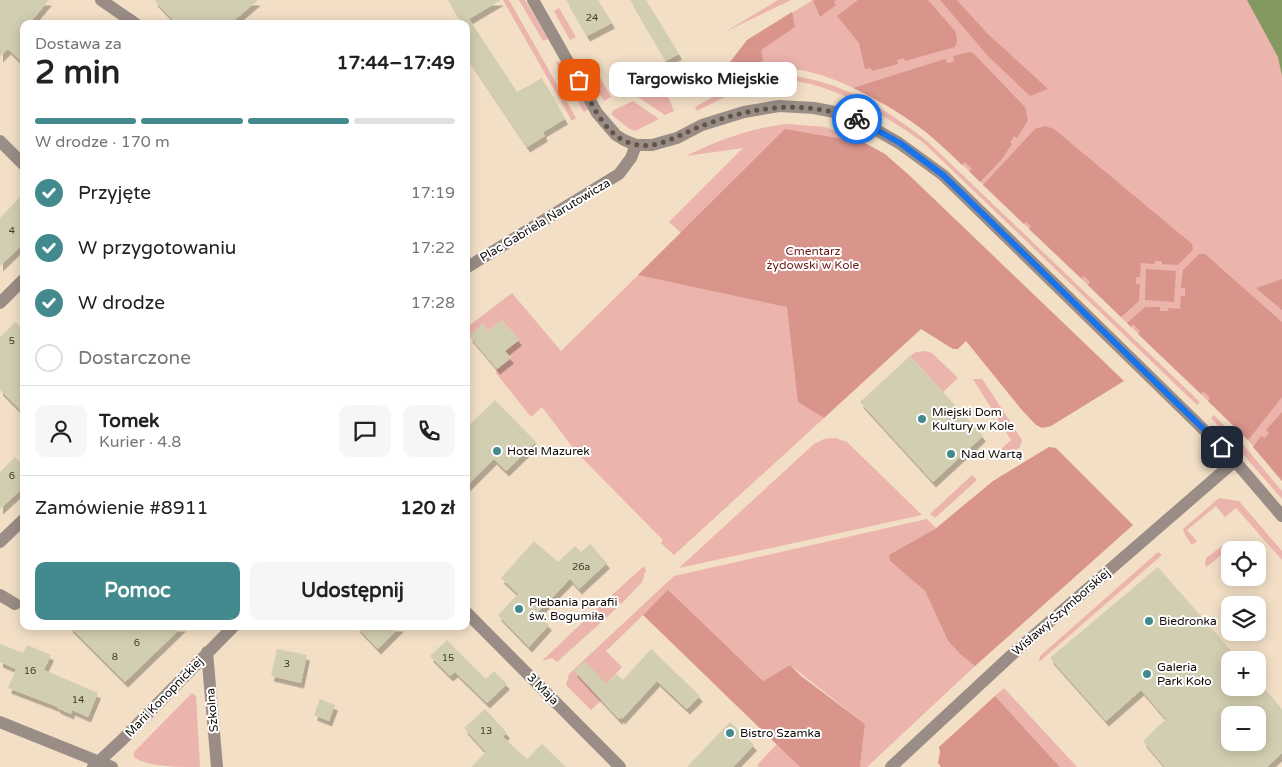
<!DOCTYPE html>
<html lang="pl">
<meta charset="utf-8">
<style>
body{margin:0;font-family:"Varela Round",sans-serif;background:#f6f6f6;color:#222;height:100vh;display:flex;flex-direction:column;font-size:19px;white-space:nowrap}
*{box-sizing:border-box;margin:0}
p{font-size:16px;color:#767676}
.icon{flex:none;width:28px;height:28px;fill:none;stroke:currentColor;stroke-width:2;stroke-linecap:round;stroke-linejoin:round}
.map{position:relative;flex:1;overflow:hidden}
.sheet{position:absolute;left:20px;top:20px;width:450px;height:610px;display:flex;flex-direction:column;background:#fff;border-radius:10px;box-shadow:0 2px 12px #0003}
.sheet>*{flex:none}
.controls{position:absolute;left:1221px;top:541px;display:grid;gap:10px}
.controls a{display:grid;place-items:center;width:45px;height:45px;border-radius:10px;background:#fff;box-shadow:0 2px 12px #0003;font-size:25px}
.pin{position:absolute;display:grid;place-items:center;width:42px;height:42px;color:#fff;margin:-21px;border-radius:10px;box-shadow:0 2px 8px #0006}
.courier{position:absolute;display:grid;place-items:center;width:50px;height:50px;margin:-25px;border:4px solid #1a73e8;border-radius:50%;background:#fff;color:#222;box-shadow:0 1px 6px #0007}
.bubble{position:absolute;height:35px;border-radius:10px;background:#fff;box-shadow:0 2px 12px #0003;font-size:16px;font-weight:700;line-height:35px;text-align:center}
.head em{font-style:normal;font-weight:700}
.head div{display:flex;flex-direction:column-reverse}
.head{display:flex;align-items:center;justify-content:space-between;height:85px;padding:0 15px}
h1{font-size:32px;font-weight:700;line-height:38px}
.bar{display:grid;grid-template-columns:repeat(4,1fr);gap:8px 5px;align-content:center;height:60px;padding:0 15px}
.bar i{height:6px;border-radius:4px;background:#e0e0e0}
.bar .selected{background:#428a8e}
.bar p{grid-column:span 4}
.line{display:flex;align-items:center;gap:12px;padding:0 15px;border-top:1px solid #e0e0e0}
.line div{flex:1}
.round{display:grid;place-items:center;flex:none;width:52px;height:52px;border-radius:10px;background:#f6f6f6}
ol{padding:0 15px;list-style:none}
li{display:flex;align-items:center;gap:15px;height:55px}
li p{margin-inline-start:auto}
li .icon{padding:5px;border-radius:50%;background:#428a8e;color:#fff;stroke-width:4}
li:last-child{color:#767676}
li i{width:28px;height:28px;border:2px solid #e0e0e0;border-radius:50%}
.primary-button{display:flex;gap:10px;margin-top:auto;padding:10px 15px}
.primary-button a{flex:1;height:58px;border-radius:10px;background:#428a8e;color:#fff;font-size:20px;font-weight:700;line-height:58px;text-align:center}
.primary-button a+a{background:#f6f6f6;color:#222}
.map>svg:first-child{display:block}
.green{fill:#ebb4ac}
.forest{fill:#d9948b}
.water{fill:#83995f}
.building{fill:#d2ceb1;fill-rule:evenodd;filter:url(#shadow)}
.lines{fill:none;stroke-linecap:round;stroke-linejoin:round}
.minor{stroke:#998d86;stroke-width:12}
.done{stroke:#605548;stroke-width:5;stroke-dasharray:0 9}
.route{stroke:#1a73e8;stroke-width:6}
.poi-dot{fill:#428a8e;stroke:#fff;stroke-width:2}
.labels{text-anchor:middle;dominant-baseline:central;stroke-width:4;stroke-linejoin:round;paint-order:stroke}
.number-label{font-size:10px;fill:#413c2f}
.street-label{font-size:12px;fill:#110b04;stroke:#fff}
.park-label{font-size:12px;fill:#6d1c18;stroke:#fff}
.poi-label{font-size:12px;fill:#110b04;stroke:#fff;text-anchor:start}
</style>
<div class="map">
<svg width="1282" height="767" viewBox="0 0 1282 767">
<defs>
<filter id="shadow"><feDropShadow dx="3" dy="5.5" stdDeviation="0" flood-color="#0004"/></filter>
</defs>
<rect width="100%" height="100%" fill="#f2dfc6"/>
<path class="green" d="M503 0H509L576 118 572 121Z
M519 0H525L548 39 543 41Z
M778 0H791L725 32Z
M813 0H945L1038 93 1047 89 987 33 957 0H1282V279L1263 286 1282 303V481L1248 440 1208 401 940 143C900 110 814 55 759 71 743 76 726 85 710 91L747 40Z
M559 8 576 37 570 40 554 11Z
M589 58 611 97 604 101 582 62Z
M560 61 588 109 584 112 556 63Z
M658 73 674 111 665 115 627 90Z
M786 75C839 80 887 109 928 142L1200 402 1197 405 926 145C893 119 821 76 778 81 749 84 723 98 697 111L695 107C725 90 751 77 786 75Z
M633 101 659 119 635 131 628 128 611 114 614 110Z
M787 124 825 127 865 143 857 142 810 409 824 418 674 555 661 543 663 540 577 453 542 407 531 417 496 373 497 369 511 358 505 351 519 340 502 320 488 331 483 324 469 336 466 332V328L512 293 561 351 681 233 669 222 743 148 686 156C718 140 751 128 787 124Z
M925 351 932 353 958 378 943 392 910 356 916 352Z
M973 379H982L985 383 1022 440 1020 447 1004 457 999 451 1011 440Z
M1214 415 1246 448 1282 491V499L1211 418Z
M835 438 847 442 922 515 679 568 814 444 824 439Z
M972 475 977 480 935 518 930 514Z
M1219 498 1239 501 1282 551V560L1236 508 1225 517 1216 506 1187 530 1197 541 1192 545 1185 535 1183 529Z
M927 519 936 528 890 561 925 591 948 641 960 654 975 666 867 767H860L865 724 790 665 763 681 668 591 606 651 622 667 596 695 602 700 591 710 566 685 569 674 674 576Z
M1222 546 1229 548 1207 567 1205 564 1206 558Z
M1158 552 1162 555 1039 662 1040 656Z
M644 566 646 570 642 582 621 604 612 595Z
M608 598 617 608 557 662 552 658 542 661Z
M1004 688 1077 767H1060L995 696Z
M192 693 196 696 200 767C182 767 146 767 134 757V752Z
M777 744 800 767H759L757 765Z"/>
<path class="forest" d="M813 0H837L834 2 836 5 820 17Z
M858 0H928L955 31C957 37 958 41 955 47L905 61 904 58 897 60 898 64 872 71 871 68 865 69 859 43 837 16Z
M940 0H957L987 33 1048 89 1030 96 988 56Z
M792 12 795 27 761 50 763 60 754 73 738 80 727 66 747 40Z
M970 52 973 53 1025 107 1028 120 1017 138 1014 136 1010 142 1012 144 1002 159 980 182 969 171 972 169 965 162 962 165C926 129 899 110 853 88L945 59 947 63 954 62 953 56Z
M1045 126 1054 129 1192 244 1193 250 1178 265 1162 264V261H1155L1154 264 1141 263 1140 277H1136V284H1140L1139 301 1121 317 1088 285 1090 282 1084 276 1081 278 1029 229 1031 226 1026 222 1024 224 983 185 1035 129Z
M785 129 865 143 885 154 909 175 1124 381 1051 426 1042 428 1036 425 1021 409 966 341 958 349H953L921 329 824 418 798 402 787 307 638 275Z
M1199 254H1205L1282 322V397L1248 440 1208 401 1210 398 1203 391 1201 394 1138 334 1140 331 1133 324 1131 327 1127 323 1145 307H1160V311H1168V308L1180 309 1181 296H1185V288H1181L1183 270Z
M1146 269 1176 271 1174 302 1145 300Z
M1282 279V310L1256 288Z
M1282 412V481L1253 447 1261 436 1265 438 1269 433 1266 430Z
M1049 447 1056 448 1133 525 975 666 960 654 948 641 925 591 890 561 889 555 935 529 993 481Z
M668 590 763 681 790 665 801 676 865 724 860 767H800L643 615Z
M995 696 1060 767H941L938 763 940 752 939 747Z"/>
<path class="water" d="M1247 0H1282V76L1278 57Z"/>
<path class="building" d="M0 0H49L29 24H24V64L8 49 0 57Z
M154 0H258L230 24H177Z
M448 0H501L469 19 517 92 542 78 565 119 543 132 545 136 527 147 466 56V20L462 23Z
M566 0H598L612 23 587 36Z
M630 0H646L679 54 666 61Z
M24 193V243L0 266V218Z
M502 320 519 340 505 351 511 358 497 369 469 336 483 324 488 331Z
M15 322 24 330V414L0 390V337Z
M910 356 983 436 933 482 860 402Z
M495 400 536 442 506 471 494 459 466 487V428Z
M15 457 24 466V487L0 509V472Z
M534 541 558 562 575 546 581 552 590 544 607 563 579 589 570 579 537 613 549 625 529 647 498 615 518 594 501 578Z
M1158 567 1239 660H1230V688H1258V681L1282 709V753L1267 767H1165L1143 741 1166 719 1141 690 1106 721 1050 658ZM1230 715H1258V742H1230Z
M69 626H183L125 682Z
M356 626H401L378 649Z
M447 640 486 679 494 671 507 684 487 703 455 672 450 676 430 656Z
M0 644 23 653 27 645 51 655 44 670 98 693 88 717 72 710 71 714 57 708 58 707 8 688 16 669 0 662Z
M277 649 307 655 301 683 271 676Z
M651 649 700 696 687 709 657 681 622 719 621 717 619 719 574 671 585 661 606 684 616 674 623 680Z
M320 699 335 705 329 721 314 715Z
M485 709 507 733 503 737 527 759 542 744 566 767H471L486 752 464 728Z
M730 722 754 745 733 767H687Z"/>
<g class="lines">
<path class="minor" d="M101 0 136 24
M533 0 597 113 616 135 624 140 636 145H652L677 138 702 125 744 112 779 106 814 108 850 115 899 143 943 175 1195 421 1235 461 1282 516
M0 141 24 165
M466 268 619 174 631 158 636 145
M0 303 24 279
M0 542 24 519
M0 595 15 604
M466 612 620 767
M207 652 217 767
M0 722 112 767
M93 767 122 740 234 626
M891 767 1017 650 1235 461"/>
</g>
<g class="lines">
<path class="done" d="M579 80C590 100 601 127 621 139 652 156 676 135 704 125 744 110 785 102 828 111 838 113 848 114 857 119"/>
<path class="route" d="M857 119 900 143 943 175 1222 447"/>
</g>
<g class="poi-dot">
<circle cx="922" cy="419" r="5"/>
<circle cx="497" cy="451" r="5"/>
<circle cx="951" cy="454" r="5"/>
<circle cx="519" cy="609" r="5"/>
<circle cx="1149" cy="621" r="5"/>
<circle cx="1147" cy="674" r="5"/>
<circle cx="730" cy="733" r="5"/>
</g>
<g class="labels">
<g class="number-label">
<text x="592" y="18">24</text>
<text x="12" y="231">4</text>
<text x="12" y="341">5</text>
<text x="12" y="476">6</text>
<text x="581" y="567">26a</text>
<text x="137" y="643">6</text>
<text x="115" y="657">8</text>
<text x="448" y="658">15</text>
<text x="287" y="664">3</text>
<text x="30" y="671">16</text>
<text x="78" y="700">14</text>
<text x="486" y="731">13</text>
</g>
<g class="street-label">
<text transform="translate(545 220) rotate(-31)">Plac Gabriela Narutowicza</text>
<text transform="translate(1061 612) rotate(-41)">Wisławy Szymborskiej</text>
<text transform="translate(543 689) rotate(45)">3 Maja</text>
<text transform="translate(164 697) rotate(-46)">Marii Konopnickiej</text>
<text transform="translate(212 710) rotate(-95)">Szkolna</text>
</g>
<g class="park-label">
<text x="813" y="251">Cmentarz<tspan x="813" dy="14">żydowski w Kole</tspan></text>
</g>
<g class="poi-label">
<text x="932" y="412">Miejski Dom<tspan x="932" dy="14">Kultury w Kole</tspan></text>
<text x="507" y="451">Hotel Mazurek</text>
<text x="961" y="454">Nad Wartą</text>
<text x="529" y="602">Plebania parafii<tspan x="529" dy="14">św. Bogumiła</tspan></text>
<text x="1159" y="621">Biedronka</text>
<text x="1157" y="667">Galeria<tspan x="1157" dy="14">Park Koło</tspan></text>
<text x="740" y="733">Bistro Szamka</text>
</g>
</g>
</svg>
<div class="controls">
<a><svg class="icon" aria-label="locate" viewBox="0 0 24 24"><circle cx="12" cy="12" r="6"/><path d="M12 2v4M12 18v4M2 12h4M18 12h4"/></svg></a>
<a><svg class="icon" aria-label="layers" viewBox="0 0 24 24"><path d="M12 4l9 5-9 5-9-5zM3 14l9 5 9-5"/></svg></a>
<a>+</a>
<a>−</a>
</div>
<div class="pin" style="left:579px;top:80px;background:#ea580c"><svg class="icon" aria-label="bag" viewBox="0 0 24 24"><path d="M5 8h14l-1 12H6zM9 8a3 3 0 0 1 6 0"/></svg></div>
<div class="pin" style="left:1222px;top:447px;background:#1f2937"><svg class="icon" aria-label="home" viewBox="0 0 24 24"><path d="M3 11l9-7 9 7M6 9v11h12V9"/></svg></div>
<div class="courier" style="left:857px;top:119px"><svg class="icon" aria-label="bike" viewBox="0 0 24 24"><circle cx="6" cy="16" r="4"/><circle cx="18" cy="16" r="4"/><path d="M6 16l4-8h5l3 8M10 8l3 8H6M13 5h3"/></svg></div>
<div class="bubble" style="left:609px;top:62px;width:188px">Targowisko Miejskie</div>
<section class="sheet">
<div class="head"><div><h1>2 min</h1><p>Dostawa za</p></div><em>17:44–17:49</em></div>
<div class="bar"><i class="selected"></i><i class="selected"></i><i class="selected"></i><i></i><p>W drodze · 170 m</p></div>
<ol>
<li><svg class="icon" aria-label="check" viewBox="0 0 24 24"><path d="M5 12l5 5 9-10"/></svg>Przyjęte<p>17:19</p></li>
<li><svg class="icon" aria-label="check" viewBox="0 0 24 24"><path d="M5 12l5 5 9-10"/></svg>W przygotowaniu<p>17:22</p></li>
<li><svg class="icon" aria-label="check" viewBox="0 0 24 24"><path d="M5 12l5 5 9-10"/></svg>W drodze<p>17:28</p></li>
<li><i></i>Dostarczone</li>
</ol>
<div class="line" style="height:90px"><a class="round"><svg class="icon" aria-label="person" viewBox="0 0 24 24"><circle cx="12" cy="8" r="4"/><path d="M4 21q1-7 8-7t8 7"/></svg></a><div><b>Tomek</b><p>Kurier · 4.8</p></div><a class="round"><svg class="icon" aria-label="chat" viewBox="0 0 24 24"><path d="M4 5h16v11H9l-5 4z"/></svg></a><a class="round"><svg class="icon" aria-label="phone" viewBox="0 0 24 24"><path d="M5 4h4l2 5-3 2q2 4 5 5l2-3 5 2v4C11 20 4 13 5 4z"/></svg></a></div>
<div class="line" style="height:65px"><div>Zamówienie #8911</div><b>120 zł</b></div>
<div class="primary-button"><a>Pomoc</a><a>Udostępnij</a></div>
</section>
</div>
